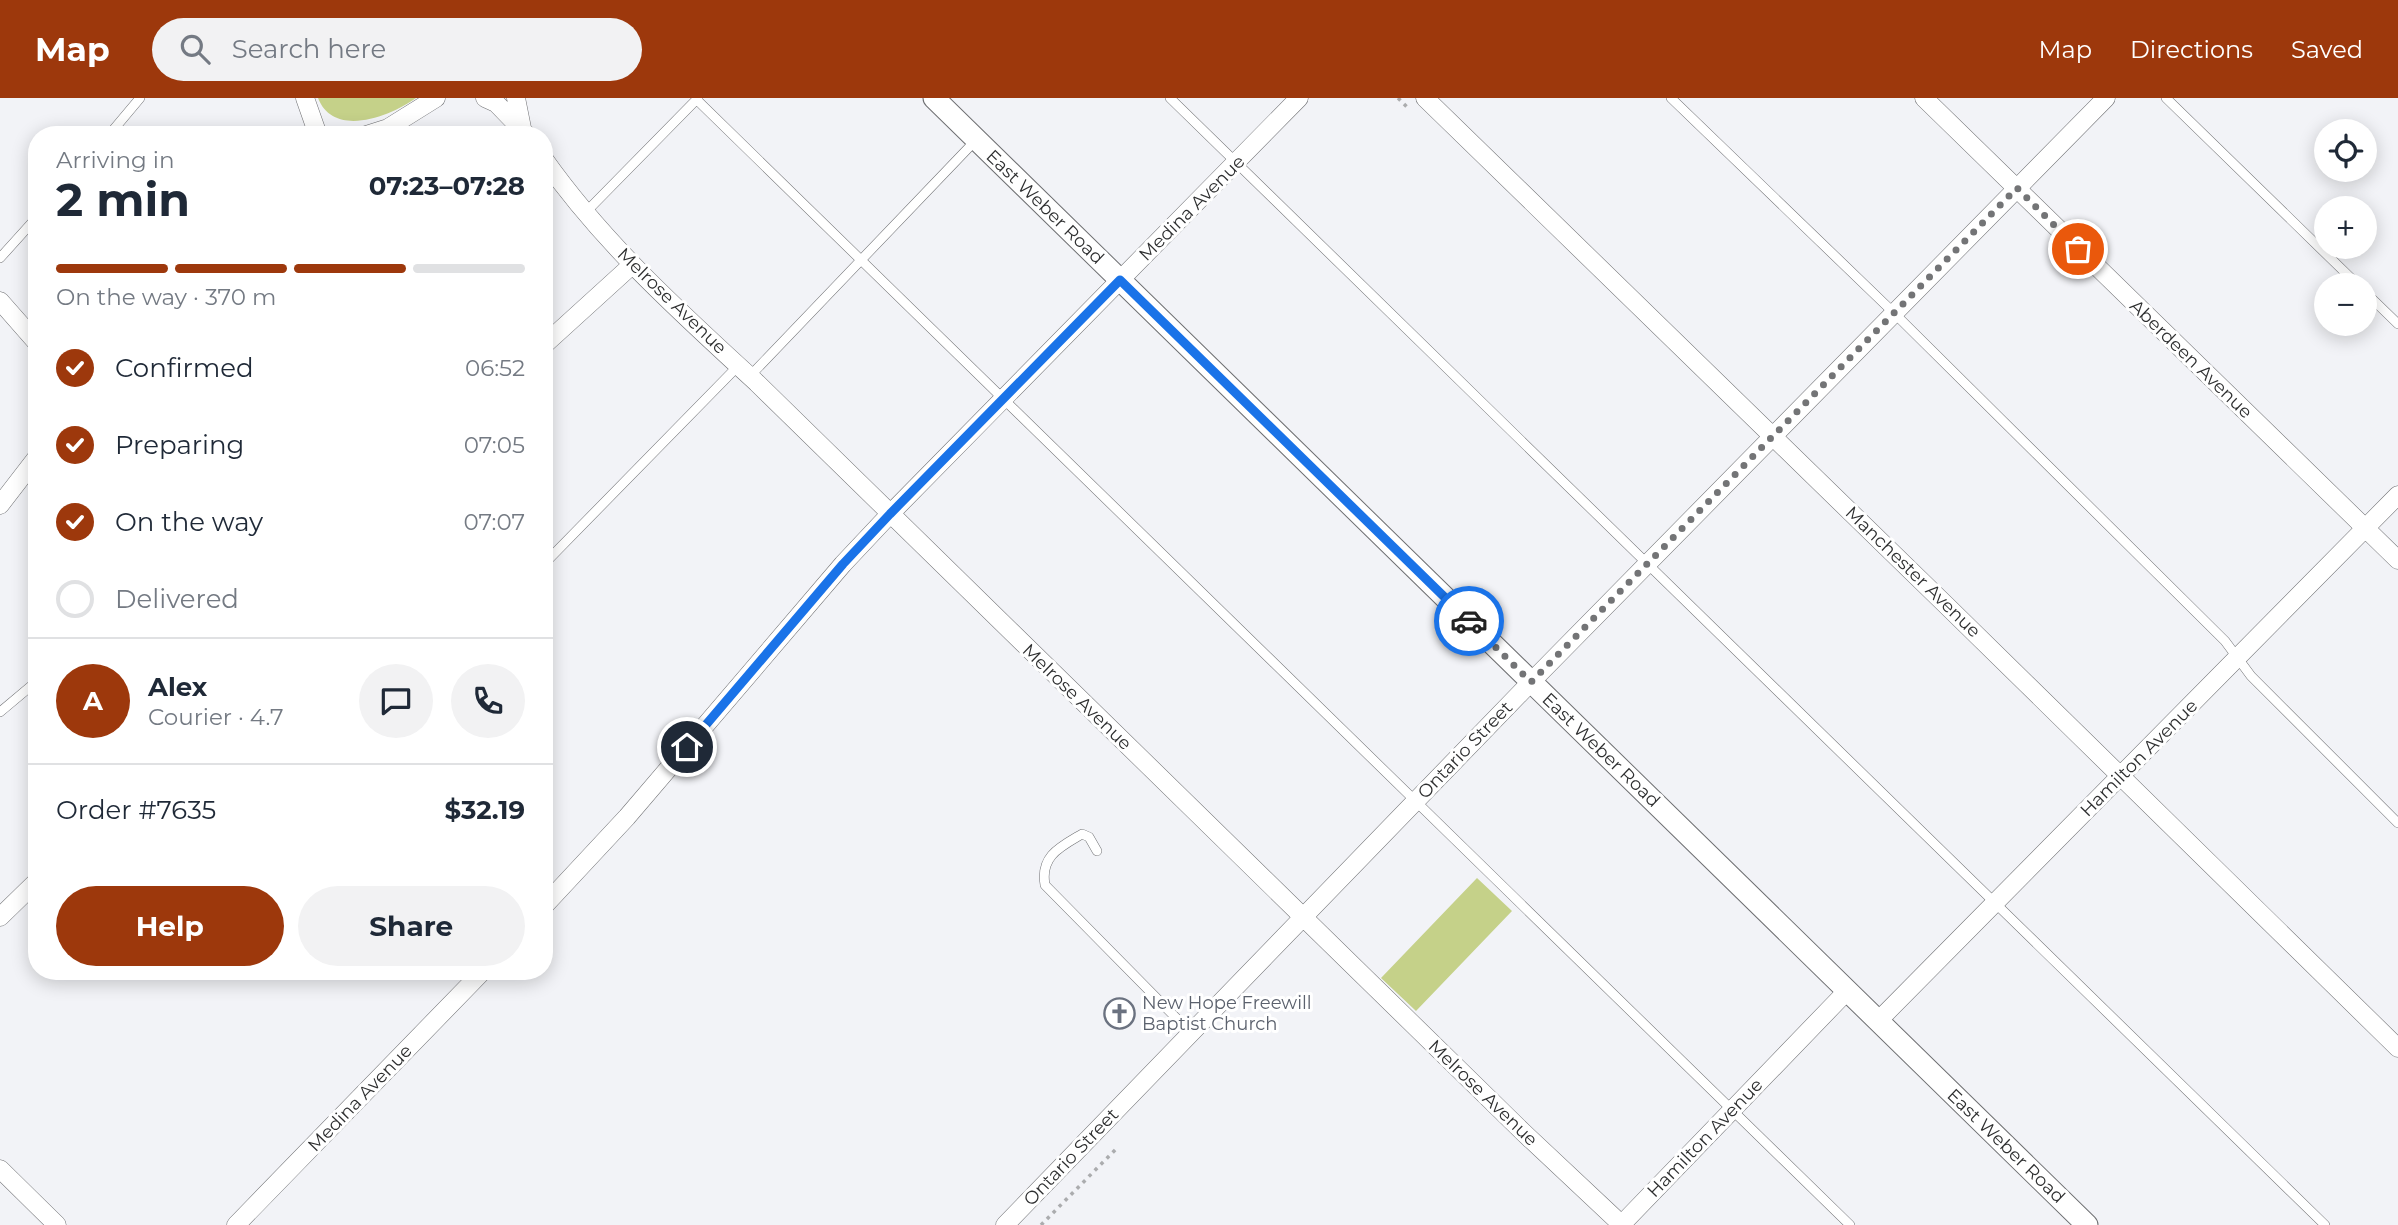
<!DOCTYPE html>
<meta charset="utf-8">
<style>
body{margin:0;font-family:Montserrat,sans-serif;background:#f2f2f3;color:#1f2937;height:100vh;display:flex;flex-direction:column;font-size:26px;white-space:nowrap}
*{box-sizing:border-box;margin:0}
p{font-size:23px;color:#747a83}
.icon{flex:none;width:38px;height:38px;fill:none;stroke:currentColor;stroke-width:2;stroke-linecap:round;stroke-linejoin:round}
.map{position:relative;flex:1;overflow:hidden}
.details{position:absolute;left:28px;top:28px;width:525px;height:854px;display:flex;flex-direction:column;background:#fff;border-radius:28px;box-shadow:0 4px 18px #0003}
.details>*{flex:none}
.tools{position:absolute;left:2314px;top:21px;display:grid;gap:14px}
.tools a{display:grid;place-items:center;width:63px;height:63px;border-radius:50%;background:#fff;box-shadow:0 4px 18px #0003;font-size:35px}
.pin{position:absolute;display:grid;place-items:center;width:60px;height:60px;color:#fff;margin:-30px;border:4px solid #fff;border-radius:50%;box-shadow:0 2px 7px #0007}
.courier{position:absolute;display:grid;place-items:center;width:70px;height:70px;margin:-35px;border:5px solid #1a73e8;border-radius:50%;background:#fff;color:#222;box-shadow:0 2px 9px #0007}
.summary em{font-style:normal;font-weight:700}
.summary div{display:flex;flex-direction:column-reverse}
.summary{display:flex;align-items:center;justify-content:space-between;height:119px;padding:0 28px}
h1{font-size:46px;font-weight:700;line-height:52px}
.bar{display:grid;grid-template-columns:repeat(4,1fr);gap:10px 7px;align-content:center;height:84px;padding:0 28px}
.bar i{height:9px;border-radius:5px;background:#e0e1e3}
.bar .active{background:#9d380c}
.bar p{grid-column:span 4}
.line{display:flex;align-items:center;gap:18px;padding:0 28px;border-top:2px solid #e0e1e3}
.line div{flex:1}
.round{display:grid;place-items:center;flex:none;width:74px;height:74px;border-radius:37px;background:#f2f2f3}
ol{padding:0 28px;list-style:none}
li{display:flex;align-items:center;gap:21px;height:77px}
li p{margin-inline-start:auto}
li .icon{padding:7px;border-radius:50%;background:#9d380c;color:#fff;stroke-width:4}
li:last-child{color:#747a83}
li i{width:38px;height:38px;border:4px solid #e0e1e3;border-radius:50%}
.primary-button{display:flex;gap:14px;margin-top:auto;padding:14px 28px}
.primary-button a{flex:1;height:80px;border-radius:42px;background:#9d380c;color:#fff;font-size:28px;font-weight:700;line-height:80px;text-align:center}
.primary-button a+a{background:#f2f2f3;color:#1f2937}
header{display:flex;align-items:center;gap:42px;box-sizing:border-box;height:98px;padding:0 35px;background:#9d380c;color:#fff}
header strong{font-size:33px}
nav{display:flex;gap:38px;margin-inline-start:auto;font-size:24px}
.search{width:490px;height:63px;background:#f2f2f3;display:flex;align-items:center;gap:18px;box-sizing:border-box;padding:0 24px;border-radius:38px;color:#747a83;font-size:26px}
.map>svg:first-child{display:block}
.green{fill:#c5d189}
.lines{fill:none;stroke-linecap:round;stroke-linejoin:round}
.service-casing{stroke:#6e6f72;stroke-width:10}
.minor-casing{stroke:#6e6f72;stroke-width:19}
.tertiary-casing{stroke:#6e6f72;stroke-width:23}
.path{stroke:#abacae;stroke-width:3.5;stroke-dasharray:3.5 5;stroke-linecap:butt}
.service{stroke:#fff;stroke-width:9}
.minor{stroke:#fff;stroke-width:18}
.tertiary{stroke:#fff;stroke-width:21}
.done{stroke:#737476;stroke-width:7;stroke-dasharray:0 12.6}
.route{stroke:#1a73e8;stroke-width:9}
.labels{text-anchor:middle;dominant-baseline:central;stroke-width:6;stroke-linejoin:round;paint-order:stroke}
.street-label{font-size:18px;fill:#2e2f30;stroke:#fff}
.worship-label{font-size:18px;fill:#5b616d;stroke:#fff;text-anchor:start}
</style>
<header>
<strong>Map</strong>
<div class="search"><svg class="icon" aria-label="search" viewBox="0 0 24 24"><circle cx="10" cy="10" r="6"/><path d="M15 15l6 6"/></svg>Search here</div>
<nav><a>Map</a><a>Directions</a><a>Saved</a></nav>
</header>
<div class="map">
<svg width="2398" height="1127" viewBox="0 0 2398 1127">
<rect width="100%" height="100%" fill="#f2f3f7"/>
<path class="green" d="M318 0H416C391 18 334 41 318 0Z
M1477 780 1512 813 1416 913 1381 880Z"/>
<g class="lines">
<defs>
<path id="service" d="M1170 0 2325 1127
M1671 0 1894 215 2225 543 2251 578 2398 725
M2166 0 2358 187
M697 2 1850 1127
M109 37 140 0
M585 115 698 0
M0 160 37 119
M2364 193 2398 226
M750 278 976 42
M544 466 739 267
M0 614 37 583
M1097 753 1089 739 1082 736C1060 749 1040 758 1045 787L1191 935"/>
<path id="minor" d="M305 0 318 37
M485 0 496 5 527 37
M516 0 522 30
M1425 0 1947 508 2398 950
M1924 0 2398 462
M366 37 388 30 436 0
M544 61C604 146 681 215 757 285L1524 1035 1622 1127
M0 203 37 245
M544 247 632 167
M0 407 37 359
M544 808 627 719 843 466 890 416 1299 0
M0 819 37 783
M1878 923 2398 397
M0 1071 57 1127
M1622 1126 1847 893
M236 1127 483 873
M1005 1127 1531 584 2106 0"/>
<path id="tertiary" d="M934 0 2087 1127"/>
</defs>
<use href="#service" class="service-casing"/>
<use href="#minor" class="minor-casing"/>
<use href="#tertiary" class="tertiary-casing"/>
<path class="path" d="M1398 0 1409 11
M1041 1127 1116 1051"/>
<use href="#service" class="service"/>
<use href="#minor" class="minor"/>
<use href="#tertiary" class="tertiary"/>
</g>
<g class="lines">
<path class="done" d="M1469 523 1531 584 2017 90 2078 151"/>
<path class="route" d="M687 649 843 466 890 416 1120 182 1469 523"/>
</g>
<defs>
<symbol id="church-ring" viewBox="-11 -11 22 22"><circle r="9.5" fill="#fff" stroke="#6b7280" stroke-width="1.5"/><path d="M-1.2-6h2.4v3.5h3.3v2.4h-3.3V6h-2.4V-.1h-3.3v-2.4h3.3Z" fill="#6b7280"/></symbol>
</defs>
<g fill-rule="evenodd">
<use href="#church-ring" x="1102" y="898" width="35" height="35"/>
</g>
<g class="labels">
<g class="street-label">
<text transform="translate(1045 109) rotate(44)">East Weber Road</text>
<text transform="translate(1192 110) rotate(-45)">Medina Avenue</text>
<text transform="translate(672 203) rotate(44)">Melrose Avenue</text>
<text transform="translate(2191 261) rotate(44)">Aberdeen Avenue</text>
<text transform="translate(1913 474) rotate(44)">Manchester Avenue</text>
<text transform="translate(1077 599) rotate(44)">Melrose Avenue</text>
<text transform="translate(1465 652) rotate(-46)">Ontario Street</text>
<text transform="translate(1601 652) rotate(44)">East Weber Road</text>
<text transform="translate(2139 660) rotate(-45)">Hamilton Avenue</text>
<text transform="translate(1483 995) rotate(44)">Melrose Avenue</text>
<text transform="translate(360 1000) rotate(-46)">Medina Avenue</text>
<text transform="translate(1705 1040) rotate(-46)">Hamilton Avenue</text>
<text transform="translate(2006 1048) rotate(44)">East Weber Road</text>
<text transform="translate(1071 1059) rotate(-46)">Ontario Street</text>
</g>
<g class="worship-label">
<text x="1142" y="905">New Hope Freewill<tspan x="1142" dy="21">Baptist Church</tspan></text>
</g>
</g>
</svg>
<div class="tools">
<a><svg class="icon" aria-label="locate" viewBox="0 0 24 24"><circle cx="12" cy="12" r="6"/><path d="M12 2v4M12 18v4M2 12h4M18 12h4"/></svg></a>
<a>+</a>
<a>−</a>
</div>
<div class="pin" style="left:2078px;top:151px;background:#ea580c"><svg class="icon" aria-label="bag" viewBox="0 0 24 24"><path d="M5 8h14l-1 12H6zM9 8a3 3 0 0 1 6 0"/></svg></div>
<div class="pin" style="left:687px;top:649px;background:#1f2937"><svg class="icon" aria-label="home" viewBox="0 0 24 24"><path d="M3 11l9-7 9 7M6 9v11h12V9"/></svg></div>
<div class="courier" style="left:1469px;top:523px"><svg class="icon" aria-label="car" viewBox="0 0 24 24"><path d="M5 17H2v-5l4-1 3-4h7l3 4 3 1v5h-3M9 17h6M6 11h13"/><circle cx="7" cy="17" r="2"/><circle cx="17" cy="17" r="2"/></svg></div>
<section class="details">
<div class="summary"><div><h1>2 min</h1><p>Arriving in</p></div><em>07:23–07:28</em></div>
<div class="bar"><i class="active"></i><i class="active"></i><i class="active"></i><i></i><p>On the way · 370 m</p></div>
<ol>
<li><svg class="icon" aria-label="check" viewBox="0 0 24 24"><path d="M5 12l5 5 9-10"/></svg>Confirmed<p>06:52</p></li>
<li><svg class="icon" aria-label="check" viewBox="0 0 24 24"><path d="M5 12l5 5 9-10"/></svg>Preparing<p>07:05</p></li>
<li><svg class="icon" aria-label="check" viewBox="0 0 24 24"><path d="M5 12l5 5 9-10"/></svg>On the way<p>07:07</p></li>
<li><i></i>Delivered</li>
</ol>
<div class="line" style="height:126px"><b class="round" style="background:#9d380c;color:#fff">A</b><div><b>Alex</b><p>Courier · 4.7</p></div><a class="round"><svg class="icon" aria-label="chat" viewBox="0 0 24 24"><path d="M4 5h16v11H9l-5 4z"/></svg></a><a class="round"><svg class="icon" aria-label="phone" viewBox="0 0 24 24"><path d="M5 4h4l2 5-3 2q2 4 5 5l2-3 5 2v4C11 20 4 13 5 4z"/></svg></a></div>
<div class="line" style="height:91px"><div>Order #7635</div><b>$32.19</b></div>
<div class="primary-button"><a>Help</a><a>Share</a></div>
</section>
</div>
